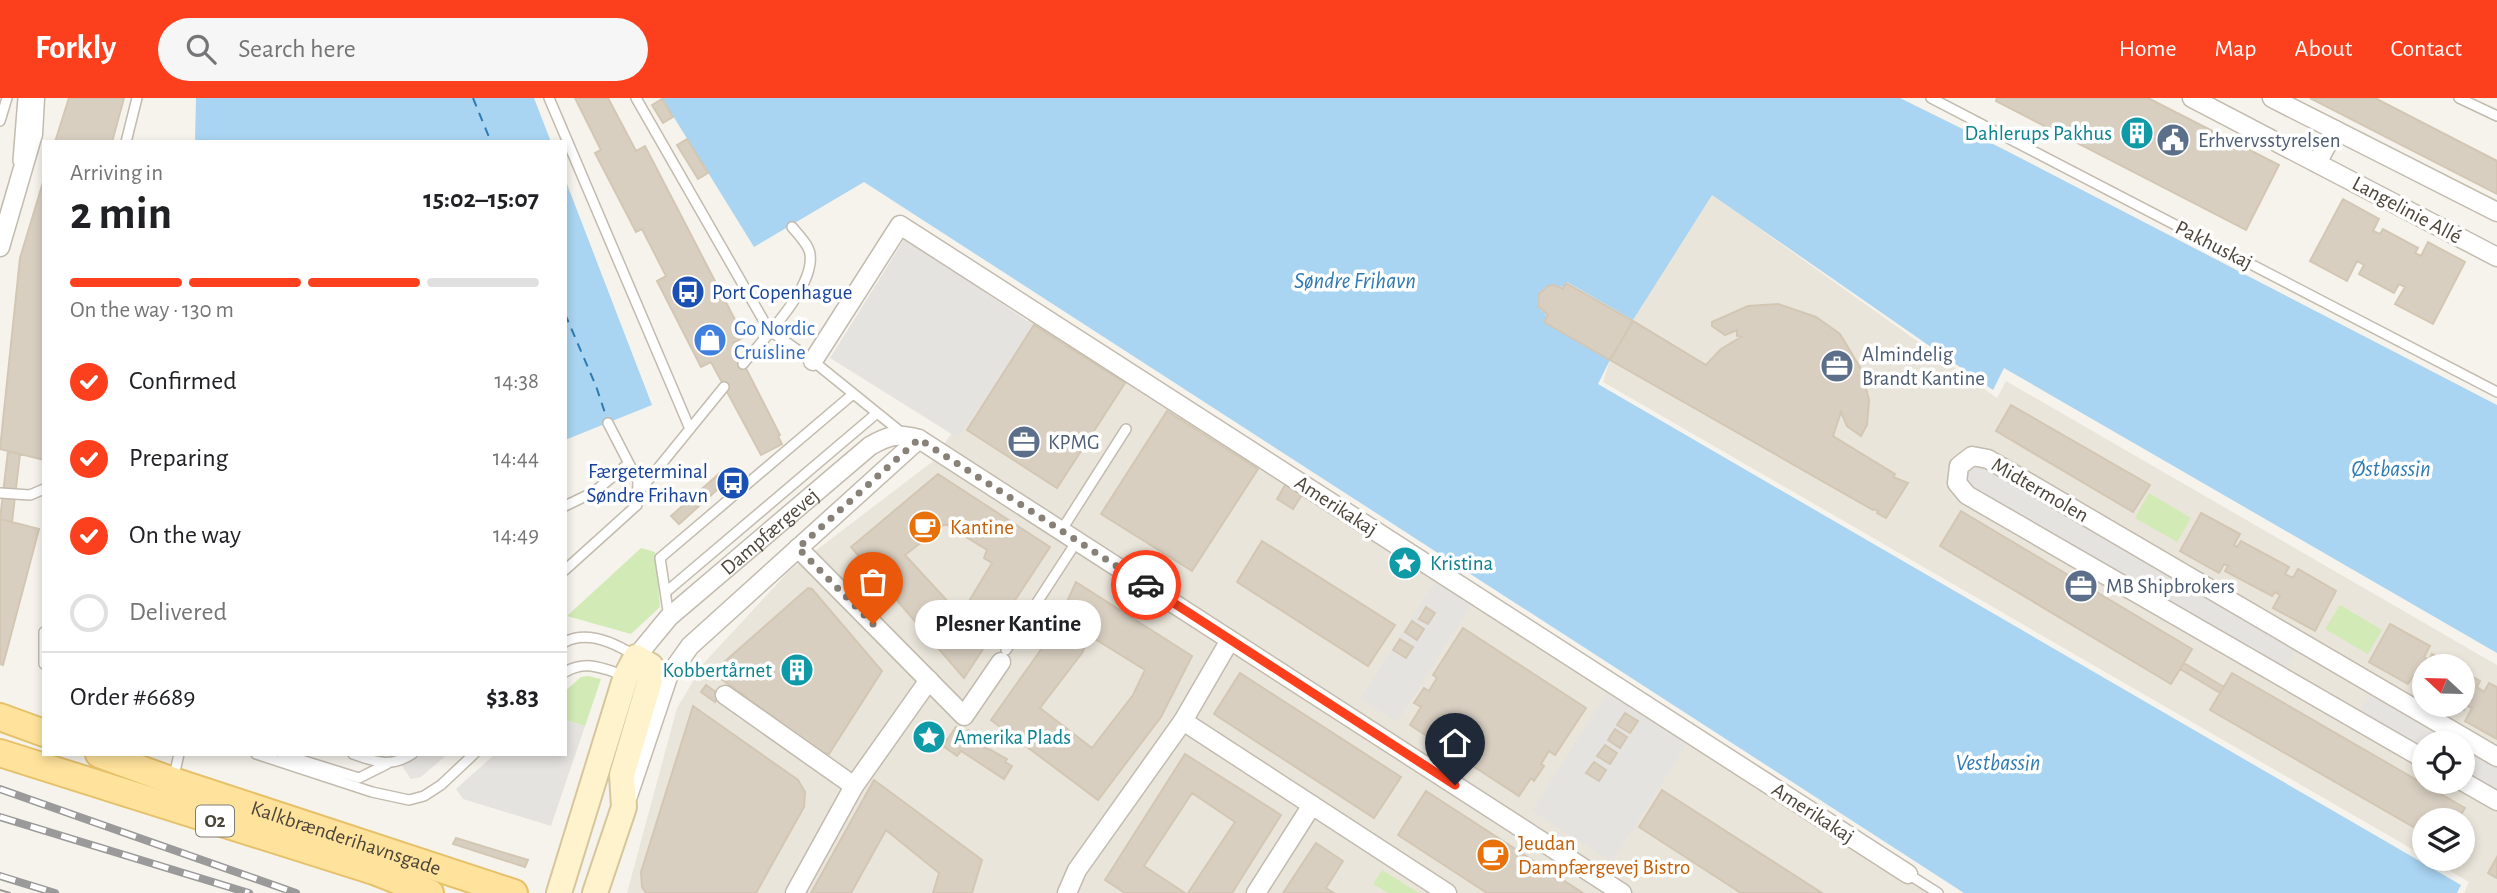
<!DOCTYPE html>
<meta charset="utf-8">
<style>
body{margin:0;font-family:"Alegreya Sans",sans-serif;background:#f6f6f6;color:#202124;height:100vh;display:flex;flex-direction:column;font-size:26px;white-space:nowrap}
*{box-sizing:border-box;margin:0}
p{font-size:23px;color:#757577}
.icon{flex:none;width:38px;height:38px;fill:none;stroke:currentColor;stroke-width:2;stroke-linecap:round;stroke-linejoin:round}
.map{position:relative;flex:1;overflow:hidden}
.details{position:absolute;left:42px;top:42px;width:525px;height:616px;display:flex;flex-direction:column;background:#fff;border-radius:0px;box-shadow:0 4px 10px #0003}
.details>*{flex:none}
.needle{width:46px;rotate:292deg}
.buttons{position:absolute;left:2412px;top:556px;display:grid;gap:14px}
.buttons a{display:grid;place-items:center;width:63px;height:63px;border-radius:50%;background:#fff;box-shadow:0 4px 10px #0003;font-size:35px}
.pin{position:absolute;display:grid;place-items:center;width:60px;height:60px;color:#fff;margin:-72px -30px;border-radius:50% 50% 50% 0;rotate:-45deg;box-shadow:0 0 7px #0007}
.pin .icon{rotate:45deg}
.courier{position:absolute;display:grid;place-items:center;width:70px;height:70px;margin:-35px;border:5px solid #fc3f1d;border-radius:50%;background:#fff;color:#222;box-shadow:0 2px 9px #0007}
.bubble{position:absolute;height:49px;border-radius:24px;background:#fff;box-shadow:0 4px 10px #0003;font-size:23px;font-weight:600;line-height:49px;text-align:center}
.overview em{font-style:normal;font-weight:600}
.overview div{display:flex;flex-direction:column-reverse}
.overview{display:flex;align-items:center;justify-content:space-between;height:119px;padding:0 28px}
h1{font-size:46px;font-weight:600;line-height:52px}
.bar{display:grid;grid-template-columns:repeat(4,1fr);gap:10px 7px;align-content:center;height:84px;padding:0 28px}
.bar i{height:9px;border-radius:5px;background:#e0e0e0}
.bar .on{background:#fc3f1d}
.bar p{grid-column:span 4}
.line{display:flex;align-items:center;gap:18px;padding:0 28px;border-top:2px solid #e0e0e0}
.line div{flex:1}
ol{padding:0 28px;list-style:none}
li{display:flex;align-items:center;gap:21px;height:77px}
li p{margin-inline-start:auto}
li .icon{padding:7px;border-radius:50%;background:#fc3f1d;color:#fff;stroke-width:4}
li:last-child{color:#757577}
li i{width:38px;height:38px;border:4px solid #e0e0e0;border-radius:50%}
header{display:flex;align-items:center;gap:42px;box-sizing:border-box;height:98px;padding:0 35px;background:#fc3f1d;color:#fff}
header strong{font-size:33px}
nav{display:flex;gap:38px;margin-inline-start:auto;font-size:24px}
.search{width:490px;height:63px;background:#f6f6f6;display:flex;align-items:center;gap:18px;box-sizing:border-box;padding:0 24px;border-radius:38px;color:#757577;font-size:26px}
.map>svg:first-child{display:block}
.residential{fill:#eae5da;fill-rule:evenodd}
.green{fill:#d2eab5}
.parking{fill:#e5e3e0}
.water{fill:#a9d4f2}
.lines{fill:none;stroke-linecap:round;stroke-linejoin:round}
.ferry{stroke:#2e7ab2;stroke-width:2;stroke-dasharray:9 7;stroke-linecap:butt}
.building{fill:#d8cfc1;stroke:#d3c7b4;stroke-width:2;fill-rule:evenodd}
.lane-casing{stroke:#c2bbae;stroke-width:12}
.street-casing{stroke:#c2bbae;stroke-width:21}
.secondary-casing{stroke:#d6c79b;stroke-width:28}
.primary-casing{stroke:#e6c16a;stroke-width:30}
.lane{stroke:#fff;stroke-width:9}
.street{stroke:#fff;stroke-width:18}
.secondary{stroke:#fff3cd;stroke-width:24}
.primary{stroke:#ffe39c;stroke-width:26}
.tram{stroke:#9a9a9a;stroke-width:2}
.rail-casing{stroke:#9a9a9a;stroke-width:8}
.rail{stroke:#fff;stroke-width:5;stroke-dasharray:16;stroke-linecap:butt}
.done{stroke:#878178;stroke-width:7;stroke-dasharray:0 12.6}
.route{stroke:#fc3f1d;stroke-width:9}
.labels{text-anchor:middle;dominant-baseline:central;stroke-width:7;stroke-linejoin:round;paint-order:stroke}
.shield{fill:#fff;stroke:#817c74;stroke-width:2}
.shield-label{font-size:19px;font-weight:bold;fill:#4b4439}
.culture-label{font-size:21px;fill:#0d838f;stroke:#fff;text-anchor:end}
.service-label{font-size:21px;fill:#4e5e75;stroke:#fff;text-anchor:start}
.street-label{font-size:21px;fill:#4b4439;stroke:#fff}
.transit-label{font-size:21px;fill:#164399;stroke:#fff;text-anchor:start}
.shop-label{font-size:21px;fill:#366cbe;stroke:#fff;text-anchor:start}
.food-label{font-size:21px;fill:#c56008;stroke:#fff;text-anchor:start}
.water-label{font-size:23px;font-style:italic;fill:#2e7ab2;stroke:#fff}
</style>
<header>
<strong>Forkly</strong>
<div class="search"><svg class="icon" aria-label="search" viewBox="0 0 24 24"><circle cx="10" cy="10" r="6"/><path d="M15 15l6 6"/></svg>Search here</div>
<nav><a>Home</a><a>Map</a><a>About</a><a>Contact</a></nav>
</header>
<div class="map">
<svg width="2497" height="795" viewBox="0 0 2497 795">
<rect width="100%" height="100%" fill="#f6f3ec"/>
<path class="residential" d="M1711 96 1997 300 2006 283 2497 567V795H2464L2469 784 2429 761H2462V723H2424V758L1603 284 1610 262 1543 224 1547 218 1538 209V196L1542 190 1551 186 1563 189 1567 184 1633 222ZM2424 569H2462V607H2424ZM2424 646H2462V684H2424Z
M1039 207 1934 795H627L677 610 704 565 789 473 932 364Z"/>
<path class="green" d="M2149 395 2191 420 2177 444 2135 420Z
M641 450 655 454 660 509 631 536 567 518Z
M2340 507 2382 532 2368 556 2325 531Z
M588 578 601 581 585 628 565 622V593L581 579Z
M1382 772 1419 795H1388L1373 786Z"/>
<path class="parking" d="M905 140 1035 228 958 340 830 260Z
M1976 352 2302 543 2280 581 1953 390Z
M1435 483 1472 506 1397 624 1360 601Z
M2378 581 2497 650V712L2448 684H2462V646H2424V670L2351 629Z
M1608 593 1688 645 1612 764 1532 713Z
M565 622 585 628 551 728 463 701 456 691 495 656H565Z
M414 656H448L421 679 411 681 402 668Z"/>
<path class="water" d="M196 0H534L551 44H195Z
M662 0H1900L2001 50 2497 307V555L2004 270 1993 292 1712 97 1633 222 1567 184 1563 189C1548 184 1535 191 1538 209L1547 218 1543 224 1610 262 1598 286 2461 787 2457 795H1964L864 84 754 149Z
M565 81 652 307 565 342Z"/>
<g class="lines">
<path class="ferry" d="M473 0 491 44
M565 216 596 288 607 321"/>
</g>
<path class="building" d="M69 0H124L112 44H55Z
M575 0H608L636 53 645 48 744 239 733 245 780 337 778 338 782 346 761 357 711 264 701 269 657 183 666 178 642 131 636 134 595 55 601 52Z
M1997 0H2148L2279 67 2246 132 1996 3Z
M2310 0H2375L2497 63V96Z
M662 1 673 19 663 25 652 7Z
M687 41 708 75 698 81 677 47Z
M44 81V362L0 351 20 160Z
M2343 101 2379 121 2373 133 2380 136 2383 131 2418 150 2415 155 2421 158 2428 144 2465 164 2433 226 2395 206 2405 189 2399 186 2394 195 2359 176 2364 167 2357 163 2347 183 2310 163Z
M1566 185 1633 223 1610 262 1544 224 1548 217 1538 208 1539 196 1548 188 1554 187 1563 191Z
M1778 206 1816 219 1840 236 1861 271 1869 302 1867 327 1861 338 1847 328 1841 314 1833 338 1895 376 1893 379 1908 385 1886 420 1877 415 1878 413 1874 411 1873 412 1610 262 1633 223 1706 267 1721 251 1741 239 1737 238V232L1725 237 1712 228V224L1748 208Z
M1034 227 1125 285 1057 390 967 332Z
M2011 307 2150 387 2133 414 1996 333Z
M1167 313 1258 371 1192 473 1101 416Z
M8 353 20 356 12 424 0 421Z
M720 375 727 383 679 426 671 418Z
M938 376 1050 449 964 580 851 449ZM945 426 987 452 984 460 992 465 963 513 952 508 905 457Z
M1287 384 1303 395 1293 411 1277 401Z
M1961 413 2192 551 2171 586 1940 448Z
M2201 415 2240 436 2234 447 2237 449 2241 443 2289 469 2285 476 2293 480 2298 471 2336 493 2315 533 2273 510 2280 497 2275 494 2272 498 2225 473 2228 468 2224 466 2219 475 2180 453Z
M0 421 39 431 3 567 0 566Z
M1262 443 1395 527 1368 568 1237 484Z
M1076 484 1192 558 1161 619 1098 702 991 622 1052 536ZM1090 538 1145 572 1133 597 1092 650 1040 610 1082 555Z
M808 490 812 491 882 573 829 656 822 655 716 577 714 573Z
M1426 509 1435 515 1428 526 1419 521Z
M1412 523 1424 531 1417 542 1405 534Z
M2390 526 2430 548 2424 559 2429 562 2432 556 2455 569H2424V590L2417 586 2420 581 2413 578 2408 586 2369 564Z
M1463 530 1586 610 1555 657 1549 653 1541 666 1544 668 1534 683 1531 680 1519 698 1410 627 1421 609 1414 605 1424 590 1429 593 1437 580 1433 577Z
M1400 541 1413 549 1406 560 1393 552Z
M2184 565 2224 589 2220 595 2180 571Z
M2462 573 2480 583 2477 589 2484 594 2489 585 2497 589V641L2465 623 2472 610 2466 607 2464 612 2455 607H2462Z
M1240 575 1401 679 1374 720 1214 616Z
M2232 575 2465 710 2457 723H2424V735L2210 612Z
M706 587 720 597 715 604 701 594Z
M693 608 798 682 805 694 804 709 756 795H646L642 789 641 774Z
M1625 615 1638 623 1630 635 1617 627Z
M956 629 965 635 968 632 973 635 969 640 1007 661 1005 664 1012 668 1004 681 961 653 957 658 943 648Z
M1615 631 1627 639 1620 650 1608 642Z
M1605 647 1617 655 1610 666 1597 658Z
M1185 656 1281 717 1232 795H1188L1235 724 1192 695 1144 768 1185 795H1125L1105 782Z
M1594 664 1606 672 1599 683 1586 675Z
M874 682 982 762 972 795H933L939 775 886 732 851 795H811Z
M1662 692 1822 795H1741L1639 729Z
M1426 693 1583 795H1487L1398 737Z
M456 740 528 762 525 769 453 746Z
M1316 745 1343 763 1326 790 1334 795H1283Z
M2497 759V780L2488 775Z"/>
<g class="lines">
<defs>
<path id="lane" d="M549 0 690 331
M636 0 769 232 813 263 902 335
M1931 0 2497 294
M2459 0 2497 18
M0 23 7 0
M126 44 137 0
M18 63 23 0
M743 266C764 240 815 189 810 156 809 147 798 136 792 129
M0 395 30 397 44 391
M637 396 724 289
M565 408 594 394 628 366
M1061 433 1126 331
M565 472 637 407 638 383 608 325
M666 494 877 315
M669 519 660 460 853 296
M44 534V566
M565 544C588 532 615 545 635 558
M1006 552 1077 443
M565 574C586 562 602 570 623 577
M256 656 372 694 409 702 424 698 441 687 474 656
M282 656 359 680 387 666
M353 656C375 664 391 670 412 656
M173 682 179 656
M1908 776 1938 795"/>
<g id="street">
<path d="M2192 0 2497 159"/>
<path d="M2272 0 2497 114"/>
<path d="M2317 65 2335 32"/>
<path d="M0 149 33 36 35 0"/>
<path d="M813 263 900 127 1908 776"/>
<path d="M798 450 964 618 1001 564"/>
<path id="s1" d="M636 559 669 519 870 348C889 337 898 335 919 341L1622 795"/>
<path d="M725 597 854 688"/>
<path d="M1183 623 1447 795"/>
<path d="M2424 661 1967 397 1957 385 1959 368 1972 358 1988 361 2497 659"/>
<path d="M2462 683 2497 703"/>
<path d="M628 698 668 579 690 548 919 341"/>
<path d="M795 795 854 688 929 582"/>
<path d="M1067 795 1077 772 1183 623 1230 542"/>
<path d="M1256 795 1312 707"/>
</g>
<path id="secondary" d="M559 795 626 578 636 559 651 568 653 572 622 677 624 709 595 795"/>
<g id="primary">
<path d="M0 619 44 635"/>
<path d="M0 655 374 773 430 795"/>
<path id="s2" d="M99 656 173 683 514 795"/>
</g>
</defs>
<use href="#lane" class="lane-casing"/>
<use href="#street" class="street-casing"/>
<use href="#secondary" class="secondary-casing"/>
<use href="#primary" class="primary-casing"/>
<use href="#lane" class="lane"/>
<use href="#street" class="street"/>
<use href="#secondary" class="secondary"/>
<use href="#primary" class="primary"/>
<path class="tram" d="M0 792 10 795"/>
<defs>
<path id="rail" d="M0 691 296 795
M0 719 249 795
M0 778 55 795"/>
</defs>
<use href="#rail" class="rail-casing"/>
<use href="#rail" class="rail"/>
</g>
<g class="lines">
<path class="done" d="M873 526 798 450 919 341 1146 487"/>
<path class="route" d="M1146 487 1455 687"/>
</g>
<defs>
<symbol id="building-disc" viewBox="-11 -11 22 22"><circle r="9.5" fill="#0f9aa8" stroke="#fff"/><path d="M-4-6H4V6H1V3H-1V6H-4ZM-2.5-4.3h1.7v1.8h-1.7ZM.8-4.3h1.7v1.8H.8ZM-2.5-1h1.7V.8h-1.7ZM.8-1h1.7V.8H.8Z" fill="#fff"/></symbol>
<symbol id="civic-disc" viewBox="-11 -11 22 22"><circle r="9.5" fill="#5c6f8a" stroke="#fff"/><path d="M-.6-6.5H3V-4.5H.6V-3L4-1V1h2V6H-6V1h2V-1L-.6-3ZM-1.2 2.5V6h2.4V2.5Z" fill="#fff"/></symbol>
<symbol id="bus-disc" viewBox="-11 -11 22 22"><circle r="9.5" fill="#1a4fb4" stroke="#fff"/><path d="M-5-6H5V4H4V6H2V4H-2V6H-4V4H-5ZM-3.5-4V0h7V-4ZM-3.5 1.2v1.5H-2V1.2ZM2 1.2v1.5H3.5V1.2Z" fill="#fff"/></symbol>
<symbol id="shop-disc" viewBox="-11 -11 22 22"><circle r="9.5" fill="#3f7fe0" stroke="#fff"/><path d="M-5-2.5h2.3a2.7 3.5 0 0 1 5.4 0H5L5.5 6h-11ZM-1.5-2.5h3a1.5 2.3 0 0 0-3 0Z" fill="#fff"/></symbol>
<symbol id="office-disc" viewBox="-11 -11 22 22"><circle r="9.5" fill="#5c6f8a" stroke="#fff"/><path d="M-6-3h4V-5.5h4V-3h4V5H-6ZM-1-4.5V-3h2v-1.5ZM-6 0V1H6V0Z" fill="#fff"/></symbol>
<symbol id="cafe-disc" viewBox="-11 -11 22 22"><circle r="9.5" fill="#e8710a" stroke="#fff"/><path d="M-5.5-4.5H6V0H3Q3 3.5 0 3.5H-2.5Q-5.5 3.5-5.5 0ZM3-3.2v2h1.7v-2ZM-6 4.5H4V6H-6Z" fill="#fff"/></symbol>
<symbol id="sight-disc" viewBox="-11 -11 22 22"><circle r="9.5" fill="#0f9aa8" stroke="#fff"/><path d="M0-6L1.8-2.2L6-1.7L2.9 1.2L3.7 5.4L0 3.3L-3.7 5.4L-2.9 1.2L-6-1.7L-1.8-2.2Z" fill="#fff"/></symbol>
</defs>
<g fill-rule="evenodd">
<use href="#building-disc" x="2118" y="16" width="38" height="38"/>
<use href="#civic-disc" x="2154" y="23" width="38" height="38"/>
<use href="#bus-disc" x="669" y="175" width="38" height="38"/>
<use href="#shop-disc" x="691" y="223" width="38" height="38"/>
<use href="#office-disc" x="1818" y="249" width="38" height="38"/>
<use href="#office-disc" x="1005" y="325" width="38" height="38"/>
<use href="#bus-disc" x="714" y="366" width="38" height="38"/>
<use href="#cafe-disc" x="906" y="410" width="38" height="38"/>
<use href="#sight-disc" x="1386" y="446" width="38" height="38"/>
<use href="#office-disc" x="2062" y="469" width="38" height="38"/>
<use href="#building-disc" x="778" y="553" width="38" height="38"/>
<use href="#sight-disc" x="910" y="620" width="38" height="38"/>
<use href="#cafe-disc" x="1474" y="738" width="38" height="38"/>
</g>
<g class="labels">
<rect class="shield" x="196" y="707.5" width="38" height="31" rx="5"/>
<g class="shield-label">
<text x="215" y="723">O2</text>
</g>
<g class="culture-label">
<text x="2112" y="35">Dahlerups Pakhus</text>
<text x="1430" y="465" text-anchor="start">Kristina</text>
<text x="772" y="572">Kobbertårnet</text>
<text x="954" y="639" text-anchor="start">Amerika Plads</text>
</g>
<g class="service-label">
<text x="2198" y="42">Erhvervsstyrelsen</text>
<text x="1862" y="256">Almindelig<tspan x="1862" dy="24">Brandt Kantine</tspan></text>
<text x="1048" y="344">KPMG</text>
<text x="2106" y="488">MB Shipbrokers</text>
</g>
<g class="street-label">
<text transform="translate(2407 112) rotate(28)">Langelinie Allé</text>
<text transform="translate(2214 147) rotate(27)">Pakhuskaj</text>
<text transform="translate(2040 392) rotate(30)">Midtermolen</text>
<text transform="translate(1336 408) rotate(33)">Amerikakaj</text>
<text stroke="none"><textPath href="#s1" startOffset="184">Dampfærgevej</textPath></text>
<text transform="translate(1813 715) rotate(33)">Amerikakaj</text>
<text stroke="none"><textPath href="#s2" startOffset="261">Kalkbrænderihavnsgade</textPath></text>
</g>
<g class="transit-label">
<text x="712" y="194">Port Copenhague</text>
<text x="708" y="373" text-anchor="end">Færgeterminal<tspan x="708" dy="24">Søndre Frihavn</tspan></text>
</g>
<g class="shop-label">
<text x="734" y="230">Go Nordic<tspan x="734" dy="24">Cruisline</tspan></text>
</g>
<g class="food-label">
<text x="950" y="429">Kantine</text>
<text x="1518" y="745">Jeudan<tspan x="1518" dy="24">Dampfærgevej Bistro</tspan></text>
</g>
<g class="water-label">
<text x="1355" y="183">Søndre Frihavn</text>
<text x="2391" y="371">Østbassin</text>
<text x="1998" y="665">Vestbassin</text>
</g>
</g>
</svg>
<div class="buttons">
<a><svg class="needle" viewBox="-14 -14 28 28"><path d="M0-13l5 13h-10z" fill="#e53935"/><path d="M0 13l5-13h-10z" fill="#757577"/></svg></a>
<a><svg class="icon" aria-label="locate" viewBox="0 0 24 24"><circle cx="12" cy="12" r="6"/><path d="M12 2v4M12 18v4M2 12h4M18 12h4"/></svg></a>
<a><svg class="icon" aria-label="layers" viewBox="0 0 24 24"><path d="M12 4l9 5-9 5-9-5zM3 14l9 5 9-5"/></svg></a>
</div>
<div class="pin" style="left:873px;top:526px;background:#ea580c"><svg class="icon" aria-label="bag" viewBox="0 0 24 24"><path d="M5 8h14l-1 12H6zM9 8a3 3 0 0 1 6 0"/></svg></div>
<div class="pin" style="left:1455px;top:687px;background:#1f2937"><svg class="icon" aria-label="home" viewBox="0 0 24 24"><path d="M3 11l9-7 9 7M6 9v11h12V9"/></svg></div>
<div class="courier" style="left:1146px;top:487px"><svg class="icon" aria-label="car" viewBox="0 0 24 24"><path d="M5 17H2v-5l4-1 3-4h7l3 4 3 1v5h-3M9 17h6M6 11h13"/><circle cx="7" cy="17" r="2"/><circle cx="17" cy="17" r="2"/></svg></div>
<div class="bubble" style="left:915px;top:502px;width:186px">Plesner Kantine</div>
<section class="details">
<div class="overview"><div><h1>2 min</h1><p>Arriving in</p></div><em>15:02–15:07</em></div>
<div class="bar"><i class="on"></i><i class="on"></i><i class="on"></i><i></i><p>On the way · 130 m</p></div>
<ol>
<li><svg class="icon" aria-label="check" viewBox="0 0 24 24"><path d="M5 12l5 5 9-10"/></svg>Confirmed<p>14:38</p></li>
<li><svg class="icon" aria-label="check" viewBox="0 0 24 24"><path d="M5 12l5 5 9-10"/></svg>Preparing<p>14:44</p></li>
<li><svg class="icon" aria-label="check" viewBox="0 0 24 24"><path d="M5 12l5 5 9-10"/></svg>On the way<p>14:49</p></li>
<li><i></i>Delivered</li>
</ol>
<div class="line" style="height:91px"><div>Order #6689</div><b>$3.83</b></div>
</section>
</div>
